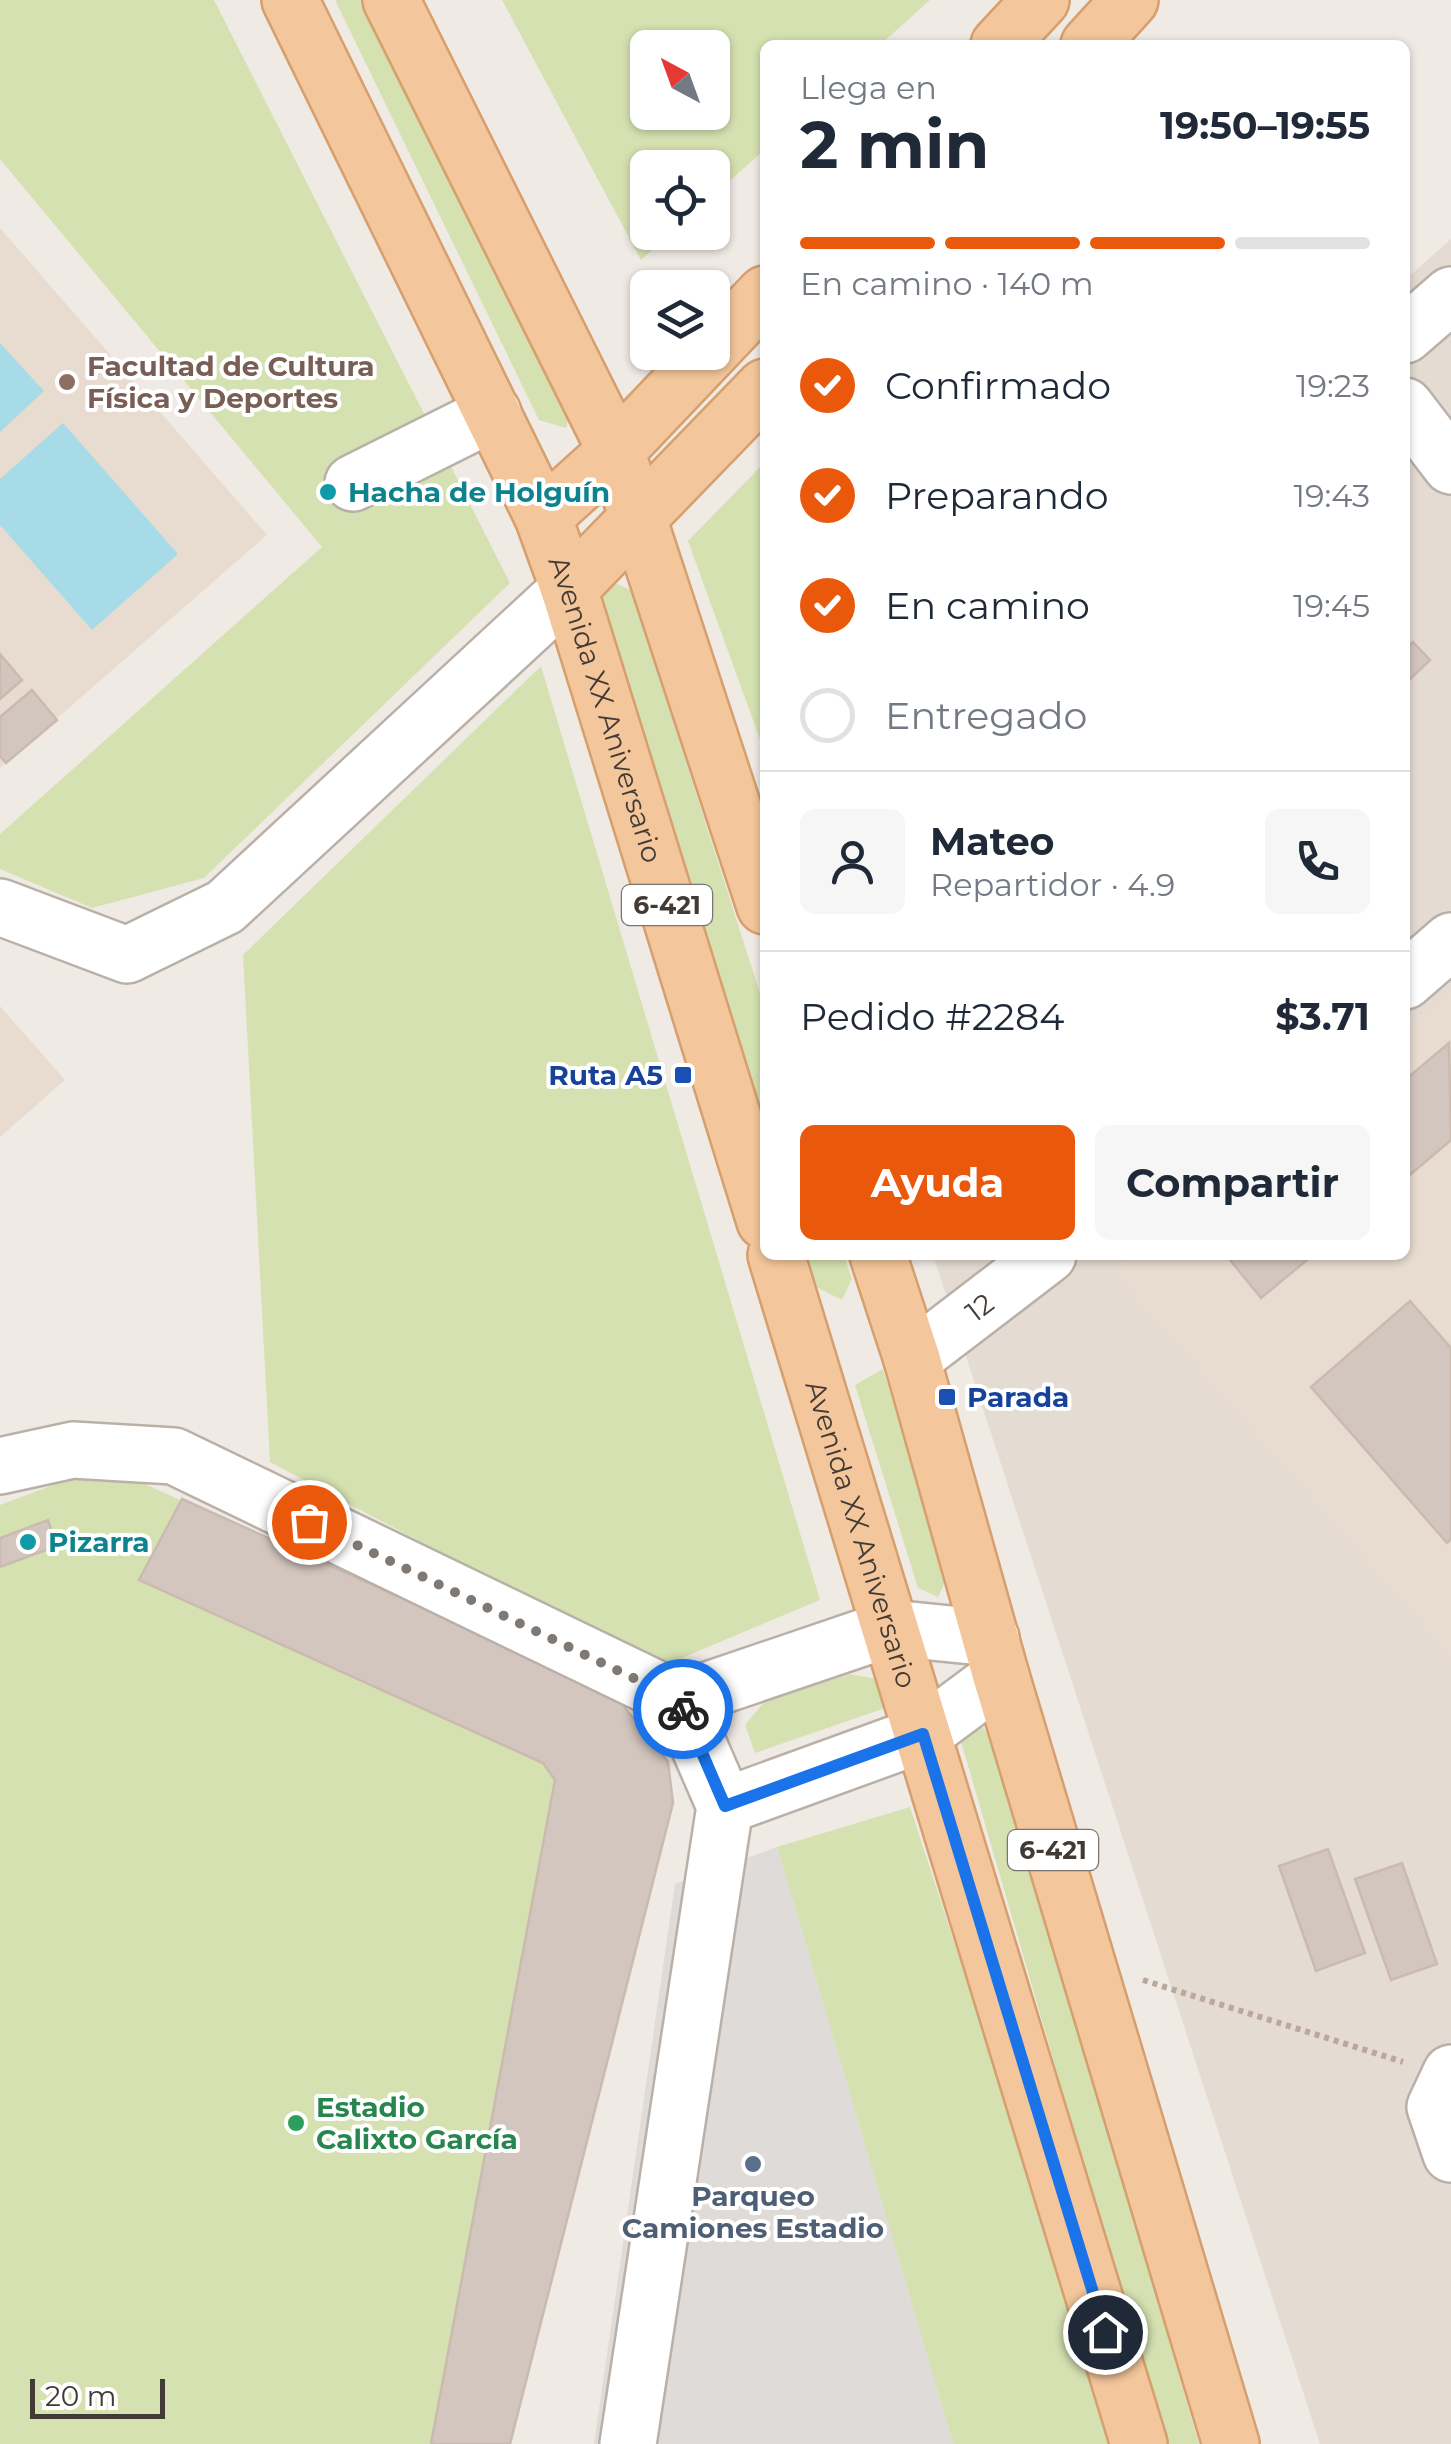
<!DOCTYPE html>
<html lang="es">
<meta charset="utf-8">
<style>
body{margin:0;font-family:Montserrat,sans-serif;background:#f6f6f7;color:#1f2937;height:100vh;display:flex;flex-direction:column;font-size:38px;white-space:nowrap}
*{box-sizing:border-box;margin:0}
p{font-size:32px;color:#747a83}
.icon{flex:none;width:55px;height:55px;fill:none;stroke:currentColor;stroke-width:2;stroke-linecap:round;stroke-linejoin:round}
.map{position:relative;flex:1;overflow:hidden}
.drawer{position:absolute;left:760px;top:40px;width:650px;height:1220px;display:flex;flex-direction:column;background:#fff;border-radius:15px;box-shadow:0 2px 8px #0004}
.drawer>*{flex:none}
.needle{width:65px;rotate:319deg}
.controls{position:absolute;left:630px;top:30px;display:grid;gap:20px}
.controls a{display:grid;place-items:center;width:100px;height:100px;border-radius:15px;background:#fff;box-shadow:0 2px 8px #0004;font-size:50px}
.scale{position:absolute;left:30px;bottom:25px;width:135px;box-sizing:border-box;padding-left:10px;border:5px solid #423a35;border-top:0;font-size:28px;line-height:35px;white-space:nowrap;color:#423a35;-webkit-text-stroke:8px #fff;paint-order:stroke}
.pin{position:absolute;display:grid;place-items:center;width:85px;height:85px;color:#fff;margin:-42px;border:5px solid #fff;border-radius:50%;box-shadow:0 2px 10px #0007}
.courier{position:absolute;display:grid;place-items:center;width:100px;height:100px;margin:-50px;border:8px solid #1a73e8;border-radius:50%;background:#fff;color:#222;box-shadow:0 2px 12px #0007}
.overview em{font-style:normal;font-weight:700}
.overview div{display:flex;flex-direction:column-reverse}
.overview{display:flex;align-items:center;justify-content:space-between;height:170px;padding:0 40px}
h1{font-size:65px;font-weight:700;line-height:75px}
.bar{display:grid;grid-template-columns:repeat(4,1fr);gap:15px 10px;align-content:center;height:120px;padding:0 40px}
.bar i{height:12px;border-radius:8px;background:#e0e1e3}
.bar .on{background:#ea580c}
.bar p{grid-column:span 4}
.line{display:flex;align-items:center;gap:25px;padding:0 40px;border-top:2px solid #e0e1e3}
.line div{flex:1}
.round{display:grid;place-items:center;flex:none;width:105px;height:105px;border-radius:15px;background:#f6f6f7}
ol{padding:0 40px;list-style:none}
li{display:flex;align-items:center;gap:30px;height:110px}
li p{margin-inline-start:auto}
li .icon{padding:10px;border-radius:50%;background:#ea580c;color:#fff;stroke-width:4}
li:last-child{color:#747a83}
li i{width:55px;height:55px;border:5px solid #e0e1e3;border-radius:50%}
.action{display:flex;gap:20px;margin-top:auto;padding:20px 40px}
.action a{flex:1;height:115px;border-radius:15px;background:#ea580c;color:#fff;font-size:40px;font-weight:700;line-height:115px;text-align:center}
.action a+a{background:#f6f6f7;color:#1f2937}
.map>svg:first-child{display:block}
.residential{fill:#e4dbd3}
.education{fill:#e8dcd0}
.green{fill:#d6e1b1;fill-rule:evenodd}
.parking{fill:#dedbd9}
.water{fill:#a6dbe7}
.building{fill:#d3c6be;stroke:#cabaaf;stroke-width:2.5}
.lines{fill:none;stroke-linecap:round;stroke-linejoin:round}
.minor-casing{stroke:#bab0a8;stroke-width:60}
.major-casing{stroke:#d69f6d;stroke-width:60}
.path{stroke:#bba89b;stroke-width:6;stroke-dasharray:5 5;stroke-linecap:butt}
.minor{stroke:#fff;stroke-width:55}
.major{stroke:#f3c69b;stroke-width:55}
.done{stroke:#7f7873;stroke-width:10;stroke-dasharray:0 18}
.route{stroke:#1a73e8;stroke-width:12}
.education-dot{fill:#8d6e63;stroke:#fff;stroke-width:4}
.culture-dot{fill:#0f9aa8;stroke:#fff;stroke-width:4}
.transit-dot{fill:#1a4fb4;stroke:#fff;stroke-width:4}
.leisure-dot{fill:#2e9e5b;stroke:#fff;stroke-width:4}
.service-dot{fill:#5c6f8a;stroke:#fff;stroke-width:4}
.labels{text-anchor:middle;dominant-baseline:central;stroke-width:8;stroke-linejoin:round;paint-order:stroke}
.shield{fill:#fff;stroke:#7b7572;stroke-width:2.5}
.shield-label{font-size:25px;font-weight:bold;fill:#423a35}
.education-label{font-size:28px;font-weight:bold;fill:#785e54;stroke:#fff;text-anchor:start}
.culture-label{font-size:28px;font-weight:bold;fill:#0d838f;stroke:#fff;text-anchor:start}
.street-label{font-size:28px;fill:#423a35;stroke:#fff}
.transit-label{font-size:28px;font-weight:bold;fill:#164399;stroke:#fff;text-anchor:end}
.leisure-label{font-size:28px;font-weight:bold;fill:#27864d;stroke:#fff;text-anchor:start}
.service-label{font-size:28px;font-weight:bold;fill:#4e5e75;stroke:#fff}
</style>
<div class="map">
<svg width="1451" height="2444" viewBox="0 0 1451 2444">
<rect width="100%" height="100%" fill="#f0eae5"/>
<path class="residential" d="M1451 239V2444H1320L933 1255H1405V280Z"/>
<path class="education" d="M0 228 267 535 0 768Z
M1451 989V1658L1113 1273 1135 1255H1405V1030Z
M0 1006 65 1080 0 1137Z"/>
<path class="green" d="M0 0H214L510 583 204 878 92 908 0 869V834L322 547 0 159Z
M335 0H369L571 409 566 428 539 420Z
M502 0H930L880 45H765V149L713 196 712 168H648V232L672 233 641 260ZM648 48H712V112H648Z
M765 462V753L688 541Z
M615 583 631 590 765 1009V1127L602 595Z
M541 666 820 1600 658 1668 270 1462 243 955Z
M804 1255H844L852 1279 842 1300 814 1286Z
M883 1369 946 1580 938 1597 918 1588 855 1385Z
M104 1466 614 1694 668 1762 673 1803 510 2444H0V1505Z
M850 1674 882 1680 894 1705 755 1753 745 1725 765 1701Z
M975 1718 995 1743 1199 2444H1165L960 1738Z
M910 1807 1118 2444H953L777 1847Z"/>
<path class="parking" d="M777 1847 953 2444H594L675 1884Z"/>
<path class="water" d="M0 343 44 391 0 432Z
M63 423 178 554 92 630 0 525V479Z"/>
<path class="building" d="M1413 642 1430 660 1405 684V650Z
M0 654 22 680 0 699Z
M32 690 57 720 6 763 0 756V717Z
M1449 1043 1451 1140 1405 1179V1080Z
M1226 1255H1313L1261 1298Z
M1410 1301 1451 1348V1539L1447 1543 1311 1387Z
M182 1499 614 1694 668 1762 673 1803 510 2444H431L555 1780 543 1763 139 1580Z
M48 1520 57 1546 0 1567V1538Z
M1328 1849 1365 1953 1316 1971 1279 1866Z
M1402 1863 1437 1964 1391 1980 1355 1879Z"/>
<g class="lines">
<defs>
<g id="minor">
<path d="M1405 335 1451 295"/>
<path d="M1405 406 1451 466"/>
<path d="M353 483 493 413"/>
<path d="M0 907 127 955 225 907 569 589"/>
<path d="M1405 981 1451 941"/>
<path id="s1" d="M912 1359 1048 1255"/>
<path d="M0 1466 73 1450 174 1456 679 1700 725 1806 628 2444"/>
<path d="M679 1700 891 1628 991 1638"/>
<path d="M725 1806 923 1734 1001 1676"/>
<path d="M1451 2073 1435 2107 1451 2154"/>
</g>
<g id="major">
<path id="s2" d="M290 0 543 517 569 589 765 1221"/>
<path d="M391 0 616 451 765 906"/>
<path d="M999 45 1041 0"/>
<path d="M1089 45 1130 0"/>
<path d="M712 350 765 294"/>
<path d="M543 517 616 451 710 352"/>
<path d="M569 589 765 387"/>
<path id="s3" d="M776 1255 1139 2444"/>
<path d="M878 1255 912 1359 1001 1676 1231 2444"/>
</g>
</defs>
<use href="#minor" class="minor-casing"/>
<use href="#major" class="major-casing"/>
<path class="path" d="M1143 1980 1403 2062"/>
<use href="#minor" class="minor"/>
<use href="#major" class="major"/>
</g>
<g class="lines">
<path class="done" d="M309 1522 679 1700 683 1709"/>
<path class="route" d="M683 1709 725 1806 923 1734 1105 2332"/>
</g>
<circle class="education-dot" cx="67" cy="382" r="10"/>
<g class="culture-dot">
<circle cx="328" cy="492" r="10"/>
<circle cx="28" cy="1542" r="10"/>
</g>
<g class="transit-dot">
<rect x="673" y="1065" width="20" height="20" rx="5"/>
<rect x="937" y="1387" width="20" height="20" rx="5"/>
</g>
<circle class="leisure-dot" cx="296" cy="2123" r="10"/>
<circle class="service-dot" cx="753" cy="2164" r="10"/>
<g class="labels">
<g class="shield">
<rect x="622" y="885" width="90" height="40" rx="8"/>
<rect x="1008" y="1830" width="90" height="40" rx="8"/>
</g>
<g class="shield-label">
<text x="667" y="905">6-421</text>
<text x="1053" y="1850">6-421</text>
</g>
<g class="education-label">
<text x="87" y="366">Facultad de Cultura<tspan x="87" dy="32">Física y Deportes</tspan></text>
</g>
<g class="culture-label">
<text x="348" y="492">Hacha de Holguín</text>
<text x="48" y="1542">Pizarra</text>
</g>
<g class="street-label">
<text stroke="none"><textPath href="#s2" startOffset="778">Avenida XX Aniversario</textPath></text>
<text stroke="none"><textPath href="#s1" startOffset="85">12</textPath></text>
<text stroke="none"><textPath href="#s3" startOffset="292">Avenida XX Aniversario</textPath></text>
</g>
<g class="transit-label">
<text x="663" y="1075">Ruta A5</text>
<text x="967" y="1397" text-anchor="start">Parada</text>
</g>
<g class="leisure-label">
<text x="316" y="2107">Estadio<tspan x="316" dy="32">Calixto García</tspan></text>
</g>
<g class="service-label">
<text x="753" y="2196">Parqueo<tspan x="753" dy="32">Camiones Estadio</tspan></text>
</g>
</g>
</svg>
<div class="controls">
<a><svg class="needle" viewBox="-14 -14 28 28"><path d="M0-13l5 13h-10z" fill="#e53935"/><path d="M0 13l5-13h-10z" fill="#747a83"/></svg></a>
<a><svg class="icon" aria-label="locate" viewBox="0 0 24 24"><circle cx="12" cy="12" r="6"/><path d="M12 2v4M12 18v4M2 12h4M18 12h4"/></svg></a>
<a><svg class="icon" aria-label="layers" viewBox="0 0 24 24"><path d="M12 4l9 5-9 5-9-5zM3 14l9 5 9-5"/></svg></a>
</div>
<div class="scale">20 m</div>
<div class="pin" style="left:309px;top:1522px;background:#ea580c"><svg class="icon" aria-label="bag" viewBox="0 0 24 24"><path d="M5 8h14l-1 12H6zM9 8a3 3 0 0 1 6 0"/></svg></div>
<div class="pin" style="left:1105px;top:2332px;background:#1f2937"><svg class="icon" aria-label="home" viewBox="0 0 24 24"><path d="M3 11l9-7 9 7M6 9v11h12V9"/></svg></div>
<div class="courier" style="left:683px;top:1709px"><svg class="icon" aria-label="bike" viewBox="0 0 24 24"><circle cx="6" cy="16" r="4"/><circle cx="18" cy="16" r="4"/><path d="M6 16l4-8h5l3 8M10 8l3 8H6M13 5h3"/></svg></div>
<section class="drawer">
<div class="overview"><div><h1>2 min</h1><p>Llega en</p></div><em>19:50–19:55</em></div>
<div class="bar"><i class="on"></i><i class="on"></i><i class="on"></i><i></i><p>En camino · 140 m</p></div>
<ol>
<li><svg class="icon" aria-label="check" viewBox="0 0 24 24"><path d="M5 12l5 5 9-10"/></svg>Confirmado<p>19:23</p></li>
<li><svg class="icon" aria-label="check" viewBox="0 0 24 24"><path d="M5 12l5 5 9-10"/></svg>Preparando<p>19:43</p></li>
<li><svg class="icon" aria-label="check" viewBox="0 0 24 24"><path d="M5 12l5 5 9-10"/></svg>En camino<p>19:45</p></li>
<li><i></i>Entregado</li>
</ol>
<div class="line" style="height:180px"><a class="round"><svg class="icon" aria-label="person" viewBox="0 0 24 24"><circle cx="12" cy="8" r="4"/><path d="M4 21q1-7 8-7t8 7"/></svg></a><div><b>Mateo</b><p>Repartidor · 4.9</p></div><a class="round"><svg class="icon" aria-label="phone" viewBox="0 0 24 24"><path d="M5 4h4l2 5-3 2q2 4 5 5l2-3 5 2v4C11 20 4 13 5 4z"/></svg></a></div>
<div class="line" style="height:130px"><div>Pedido #2284</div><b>$3.71</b></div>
<div class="action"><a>Ayuda</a><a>Compartir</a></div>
</section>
</div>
